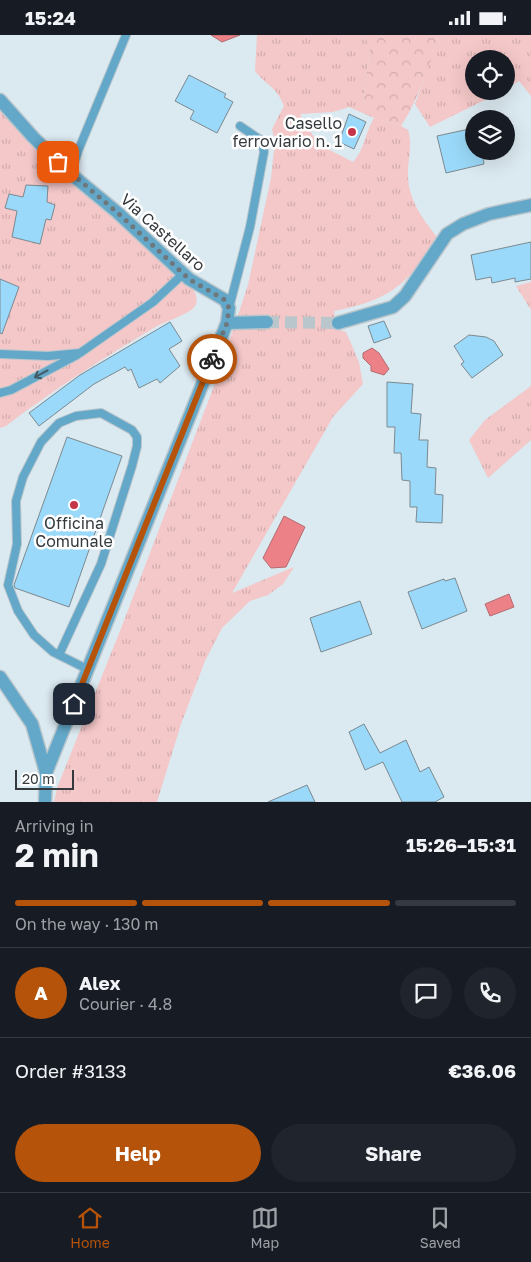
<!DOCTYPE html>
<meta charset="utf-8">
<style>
body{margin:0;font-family:"Golos Text",sans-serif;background:#20242c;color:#f1f3f6;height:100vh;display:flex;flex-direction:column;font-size:19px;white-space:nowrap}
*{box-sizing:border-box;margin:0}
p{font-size:16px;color:#9ea1a6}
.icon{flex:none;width:28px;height:28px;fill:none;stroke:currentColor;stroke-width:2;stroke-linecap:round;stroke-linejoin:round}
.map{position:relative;height:767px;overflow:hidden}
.details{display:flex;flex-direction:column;background:#171b24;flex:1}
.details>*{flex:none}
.buttons{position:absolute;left:465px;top:15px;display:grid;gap:10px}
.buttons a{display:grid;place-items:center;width:50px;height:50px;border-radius:50%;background:#171b24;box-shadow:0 5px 20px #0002;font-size:25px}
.scale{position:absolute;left:15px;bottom:12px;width:59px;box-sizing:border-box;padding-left:5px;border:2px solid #33393c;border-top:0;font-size:14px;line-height:18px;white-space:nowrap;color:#33393c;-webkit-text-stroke:4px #fff;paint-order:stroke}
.pin{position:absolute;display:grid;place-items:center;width:42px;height:42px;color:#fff;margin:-21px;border-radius:10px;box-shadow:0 2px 8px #0006}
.courier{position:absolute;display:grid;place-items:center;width:50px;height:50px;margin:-25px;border:4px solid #b45309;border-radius:50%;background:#fff;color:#222;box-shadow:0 1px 6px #0007}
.head em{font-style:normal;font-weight:700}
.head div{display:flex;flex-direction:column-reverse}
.head{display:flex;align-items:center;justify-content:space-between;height:85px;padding:0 15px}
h1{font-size:32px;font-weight:700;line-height:38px}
.bar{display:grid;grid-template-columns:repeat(4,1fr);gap:8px 5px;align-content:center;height:60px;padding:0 15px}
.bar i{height:6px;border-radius:4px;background:#363941}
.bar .on{background:#b45309}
.bar p{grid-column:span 4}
.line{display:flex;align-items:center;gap:12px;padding:0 15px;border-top:1px solid #363941}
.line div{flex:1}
.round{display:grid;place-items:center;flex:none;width:52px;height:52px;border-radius:26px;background:#20242c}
.action{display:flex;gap:10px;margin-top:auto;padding:10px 15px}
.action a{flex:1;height:58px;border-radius:30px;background:#b45309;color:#fff;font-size:20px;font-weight:700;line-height:58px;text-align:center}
.action a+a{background:#20242c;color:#f1f3f6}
.status{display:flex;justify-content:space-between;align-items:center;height:35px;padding:0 25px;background:#171b24;direction:ltr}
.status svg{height:14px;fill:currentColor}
.menu{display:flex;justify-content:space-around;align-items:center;height:70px;border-top:1px solid #363941;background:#171b24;font-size:14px;color:#9ea1a6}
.menu a{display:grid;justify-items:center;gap:2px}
.menu .on{color:#b45309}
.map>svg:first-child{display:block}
.grass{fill:url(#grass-tufts);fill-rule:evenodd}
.forest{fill:url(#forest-crowns)}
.water{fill:#ec8288;stroke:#b46c71}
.building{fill:#9ad9f9;stroke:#7c8990}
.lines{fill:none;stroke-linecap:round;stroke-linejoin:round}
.street-tunnel{stroke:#b9c6cc;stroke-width:12;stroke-dasharray:12 6;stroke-linecap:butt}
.lane-casing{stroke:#b9c6cc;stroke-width:10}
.street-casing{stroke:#b9c6cc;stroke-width:15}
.lane{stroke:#63a7c9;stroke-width:8}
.street{stroke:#63a7c9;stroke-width:12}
.oneway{stroke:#415a66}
.done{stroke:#6e777b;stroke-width:5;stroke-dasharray:0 9}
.route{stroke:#b45309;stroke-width:6}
.poi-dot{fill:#c5354a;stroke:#fff;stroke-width:2}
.labels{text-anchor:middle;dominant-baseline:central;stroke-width:5;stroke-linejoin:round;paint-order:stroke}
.poi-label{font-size:16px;fill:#33393c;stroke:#fff;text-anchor:end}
.street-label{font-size:16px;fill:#33393c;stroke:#fff}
</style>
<div class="status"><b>15:24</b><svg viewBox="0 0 49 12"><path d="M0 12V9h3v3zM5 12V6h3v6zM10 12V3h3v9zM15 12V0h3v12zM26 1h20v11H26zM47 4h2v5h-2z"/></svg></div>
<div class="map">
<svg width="531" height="767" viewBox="0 0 531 767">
<defs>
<pattern id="grass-tufts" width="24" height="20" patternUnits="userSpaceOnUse" patternTransform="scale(1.25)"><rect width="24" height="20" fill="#f4c7c8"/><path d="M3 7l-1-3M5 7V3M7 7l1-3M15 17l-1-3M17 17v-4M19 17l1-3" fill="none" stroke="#d2acad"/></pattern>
<pattern id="forest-crowns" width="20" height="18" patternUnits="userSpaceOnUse" patternTransform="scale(1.25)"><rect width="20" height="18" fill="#f4c7c8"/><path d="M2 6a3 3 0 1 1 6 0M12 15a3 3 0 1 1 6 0" fill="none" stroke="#d2acad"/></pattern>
</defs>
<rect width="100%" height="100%" fill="#dbe9f0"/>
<path class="grass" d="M257 0H364L370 12 363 65 374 83 401 91 408 95C413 112 407 126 408 142 409 166 423 184 437 202 408 250 390 265 334 276L336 294 346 297 359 327 363 349 333 382 232 558 294 532 283 549 268 560 250 566 222 593 205 626 181 689 157 767H54L57 753 120 596 216 346 248 250 271 143 275 106 272 94 284 71C277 52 267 51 255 36ZM349 72 374 83C365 98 364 116 353 127L318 109 300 79 333 77Z
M442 0H531V61L519 46 506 54V24H474V56H503L430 92 415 69 432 22Z
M0 62 178 237C186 246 200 257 196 269 194 278 166 286 157 291 105 322 54 354 6 391L0 393Z
M531 247V275L516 251Z
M531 351V405L488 443 469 405 485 385Z"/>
<path class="forest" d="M364 0H442C428 30 420 62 401 91L374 83 363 65 370 12Z"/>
<path class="water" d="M211 0H240L222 7Z
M372 313 379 318 389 334 384 340 371 336V331L363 323V318Z
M284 481 305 492 286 532 271 533 263 523Z
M509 559 514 572 490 581 485 569Z"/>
<path class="building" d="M189 40 226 59 224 62 233 67 217 98 190 84 194 76 175 66Z
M349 79 366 87 354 114 339 107Z
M474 93V116H482L484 129 446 138 437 101Z
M26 150 48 151 47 167 55 170 51 185 46 184 40 209 12 202 17 176 5 173 9 159 23 162Z
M531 207V244L515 247V243L492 248 491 242 476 245 471 220Z
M0 244 19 252 2 299 0 298Z
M384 286 391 302 374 308 368 291Z
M170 287 182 306 169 314 180 331 160 348 157 344 139 353 131 334 128 336 125 332 94 349 39 391 29 378 80 340Z
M469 300 486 302 494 306 503 320 472 343 461 329 464 327 454 311Z
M387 347 413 349 411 378 421 379 419 405H428L427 432 436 433 435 459 443 460 442 488 416 487 417 472H410V446L402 445 401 418H394L395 392H387Z
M67 402 122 421 69 572 15 553 14 550Z
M455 543 467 576 422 594 408 557 444 544 445 546Z
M360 566 372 599 321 617 310 583Z
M364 689 380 718 406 705 420 737 429 732 444 762 435 767H402L383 727 365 735 349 697Z
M307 750 315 767H268Z"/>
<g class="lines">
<path class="street-tunnel" d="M267 287 338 288"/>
<defs>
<path id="lane" d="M71 139 78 116 126 0
M229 273 250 192 264 117 262 106 240 91
M0 319 48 321 80 318 153 267 183 239
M0 358 11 355 77 320
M59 620 101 529 132 431 137 411V402L132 395 101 378 76 381 59 388 41 407 23 442 16 466 17 509 8 550 18 576 34 600 53 617 87 634"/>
<path id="street" d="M0 65 33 102 71 139 118 178 189 244 225 265 229 273 227 288 46 738 45 767
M227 288 267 287
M338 288 393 272 405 261 447 199 463 189 489 179 531 170
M0 642 32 689 46 738"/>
</defs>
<use href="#lane" class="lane-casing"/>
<use href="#street" class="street-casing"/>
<use href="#lane" class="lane"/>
<use href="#street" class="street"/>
</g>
<defs><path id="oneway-shaft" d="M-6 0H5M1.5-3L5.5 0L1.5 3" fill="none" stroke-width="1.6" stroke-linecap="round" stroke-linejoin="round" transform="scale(1.25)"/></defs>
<use class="oneway" href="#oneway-shaft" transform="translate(41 339) rotate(152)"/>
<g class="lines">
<path class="done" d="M58 127 118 178 189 244 225 265 229 273 227 288 212 324"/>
<path class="route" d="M74 669 212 324"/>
</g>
<g class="poi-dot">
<circle cx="352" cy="97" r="5"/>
<circle cx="74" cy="470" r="5"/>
</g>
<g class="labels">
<g class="poi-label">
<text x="342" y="88">Casello<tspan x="342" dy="18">ferroviario n. 1</tspan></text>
<text x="74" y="488" text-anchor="middle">Officina<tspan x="74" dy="18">Comunale</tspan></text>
</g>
<g class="street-label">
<text transform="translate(163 197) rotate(42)">Via Castellaro</text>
</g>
</g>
</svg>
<div class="buttons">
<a><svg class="icon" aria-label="locate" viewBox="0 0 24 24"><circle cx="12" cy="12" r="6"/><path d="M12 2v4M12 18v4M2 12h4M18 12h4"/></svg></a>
<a><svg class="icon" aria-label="layers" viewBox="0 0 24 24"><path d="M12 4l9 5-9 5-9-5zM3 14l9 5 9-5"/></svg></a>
</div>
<div class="scale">20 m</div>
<div class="pin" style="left:58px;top:127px;background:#ea580c"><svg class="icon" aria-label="bag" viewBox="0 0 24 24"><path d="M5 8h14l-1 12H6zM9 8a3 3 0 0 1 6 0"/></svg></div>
<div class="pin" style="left:74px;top:669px;background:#1f2937"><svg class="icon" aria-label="home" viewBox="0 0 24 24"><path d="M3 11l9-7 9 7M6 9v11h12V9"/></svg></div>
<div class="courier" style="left:212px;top:324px"><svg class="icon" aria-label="bike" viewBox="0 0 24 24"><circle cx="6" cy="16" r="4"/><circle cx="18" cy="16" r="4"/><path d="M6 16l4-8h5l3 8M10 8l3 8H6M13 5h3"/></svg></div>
</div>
<section class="details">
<div class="head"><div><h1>2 min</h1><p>Arriving in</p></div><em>15:26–15:31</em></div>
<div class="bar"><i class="on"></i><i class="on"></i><i class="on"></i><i></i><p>On the way · 130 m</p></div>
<div class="line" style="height:90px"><b class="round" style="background:#b45309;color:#fff">A</b><div><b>Alex</b><p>Courier · 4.8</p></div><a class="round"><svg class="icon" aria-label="chat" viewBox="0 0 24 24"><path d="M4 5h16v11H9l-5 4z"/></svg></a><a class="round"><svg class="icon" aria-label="phone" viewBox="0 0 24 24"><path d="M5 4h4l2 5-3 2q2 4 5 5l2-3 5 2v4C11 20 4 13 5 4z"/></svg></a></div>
<div class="line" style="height:65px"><div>Order #3133</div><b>€36.06</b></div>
<div class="action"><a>Help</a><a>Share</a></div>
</section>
<nav class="menu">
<a class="on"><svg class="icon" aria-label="home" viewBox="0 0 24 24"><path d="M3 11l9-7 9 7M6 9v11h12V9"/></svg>Home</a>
<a><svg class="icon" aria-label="map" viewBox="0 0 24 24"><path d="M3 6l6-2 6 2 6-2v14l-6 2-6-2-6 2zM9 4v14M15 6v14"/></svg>Map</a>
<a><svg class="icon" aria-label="saved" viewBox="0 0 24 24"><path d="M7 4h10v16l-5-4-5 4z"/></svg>Saved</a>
</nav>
